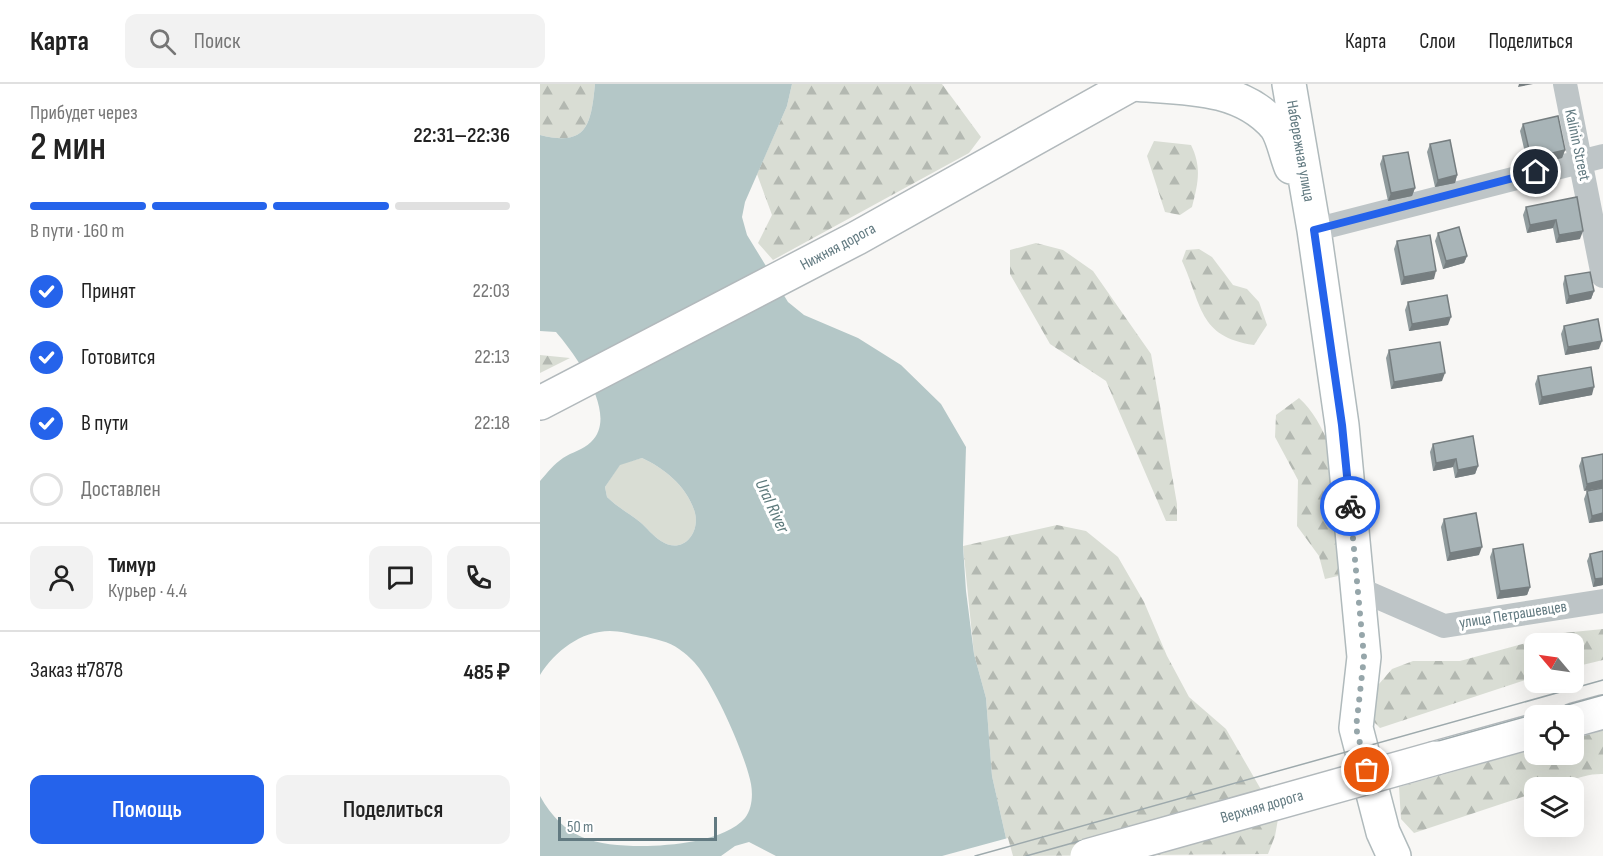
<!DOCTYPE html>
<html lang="ru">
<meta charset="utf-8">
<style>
body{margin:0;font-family:"Sofia Sans Condensed",sans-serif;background:#f2f2f2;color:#222;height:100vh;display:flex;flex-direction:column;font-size:22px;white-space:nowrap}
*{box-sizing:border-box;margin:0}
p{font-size:20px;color:#767676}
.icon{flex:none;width:33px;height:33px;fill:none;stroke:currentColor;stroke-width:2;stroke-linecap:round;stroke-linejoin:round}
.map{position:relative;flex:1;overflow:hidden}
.side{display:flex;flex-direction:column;background:#fff;width:540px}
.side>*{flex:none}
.needle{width:39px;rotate:299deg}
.buttons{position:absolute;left:984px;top:549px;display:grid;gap:12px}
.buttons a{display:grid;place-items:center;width:60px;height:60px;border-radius:12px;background:#fff;box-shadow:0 6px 24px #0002;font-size:30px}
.scale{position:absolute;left:18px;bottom:15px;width:159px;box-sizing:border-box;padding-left:6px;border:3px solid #627a81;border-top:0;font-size:16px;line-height:21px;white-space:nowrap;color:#627a81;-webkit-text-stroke:4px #fff;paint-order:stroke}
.pin{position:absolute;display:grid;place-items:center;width:51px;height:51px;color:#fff;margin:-26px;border:3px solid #fff;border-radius:50%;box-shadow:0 2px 6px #0007}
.courier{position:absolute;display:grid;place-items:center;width:60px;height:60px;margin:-30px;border:4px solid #2563eb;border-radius:50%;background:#fff;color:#222;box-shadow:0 2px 8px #0007}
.headline em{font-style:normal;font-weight:600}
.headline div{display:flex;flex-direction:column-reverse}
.headline{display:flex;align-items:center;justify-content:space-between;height:102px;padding:0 30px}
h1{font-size:39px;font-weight:600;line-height:45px}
.bar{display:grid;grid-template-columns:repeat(4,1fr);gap:9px 6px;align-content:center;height:72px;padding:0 30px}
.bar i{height:8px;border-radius:4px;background:#e0e0e0}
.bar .active{background:#2563eb}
.bar p{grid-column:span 4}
.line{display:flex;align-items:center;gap:15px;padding:0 30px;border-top:2px solid #e0e0e0}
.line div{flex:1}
.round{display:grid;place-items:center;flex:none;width:63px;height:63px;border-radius:12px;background:#f2f2f2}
ol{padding:0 30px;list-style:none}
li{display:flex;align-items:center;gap:18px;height:66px}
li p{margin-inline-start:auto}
li .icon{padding:6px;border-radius:50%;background:#2563eb;color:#fff;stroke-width:4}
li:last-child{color:#767676}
li i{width:33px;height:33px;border:3px solid #e0e0e0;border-radius:50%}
.cta{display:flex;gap:12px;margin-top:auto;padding:12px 30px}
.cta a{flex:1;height:69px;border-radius:12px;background:#2563eb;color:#fff;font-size:24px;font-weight:600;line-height:69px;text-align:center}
.cta a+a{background:#f2f2f2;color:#222}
header{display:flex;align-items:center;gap:36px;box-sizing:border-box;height:84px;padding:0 30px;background:#fff;border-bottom:2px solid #e0e0e0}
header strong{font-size:28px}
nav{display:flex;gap:33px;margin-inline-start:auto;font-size:21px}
.search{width:420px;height:54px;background:#f2f2f2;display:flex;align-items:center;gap:15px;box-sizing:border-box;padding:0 21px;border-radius:12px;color:#767676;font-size:22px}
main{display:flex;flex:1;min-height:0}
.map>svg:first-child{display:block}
.green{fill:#d9ddd4}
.forest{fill:url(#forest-firs)}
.water{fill:#b4c7c7;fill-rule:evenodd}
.pier{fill:#f8f7f5}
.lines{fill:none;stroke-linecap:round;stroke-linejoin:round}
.secondary-casing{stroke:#b0babc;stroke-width:36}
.primary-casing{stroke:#b2b9bc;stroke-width:36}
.minor{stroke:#bec5c7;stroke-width:24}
.secondary{stroke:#fff;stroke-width:33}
.primary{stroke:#fff;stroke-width:33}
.tram{stroke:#9da9ac;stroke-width:1.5}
.primary-bridge-casing{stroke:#b2b9bc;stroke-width:36;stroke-linecap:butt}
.primary-bridge{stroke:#fff;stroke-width:33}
.wall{fill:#909b9d}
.shaded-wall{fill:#767e80}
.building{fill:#a8b4b7;stroke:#767e80;stroke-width:1.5}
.done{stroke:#96a6aa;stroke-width:6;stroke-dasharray:0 10.8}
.route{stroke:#2563eb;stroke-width:8}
.labels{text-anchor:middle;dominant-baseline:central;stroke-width:6;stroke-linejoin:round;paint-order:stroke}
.street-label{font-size:16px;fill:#627a81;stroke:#fff}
.water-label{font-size:18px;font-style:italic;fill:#5d7a7c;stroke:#fff}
</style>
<header>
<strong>Карта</strong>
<div class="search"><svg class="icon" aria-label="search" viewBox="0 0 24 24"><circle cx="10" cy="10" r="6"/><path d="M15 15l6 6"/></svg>Поиск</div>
<nav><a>Карта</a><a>Слои</a><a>Поделиться</a></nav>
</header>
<main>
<section class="side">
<div class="headline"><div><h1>2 мин</h1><p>Прибудет через</p></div><em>22:31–22:36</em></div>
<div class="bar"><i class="active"></i><i class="active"></i><i class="active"></i><i></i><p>В пути · 160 m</p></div>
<ol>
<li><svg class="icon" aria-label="check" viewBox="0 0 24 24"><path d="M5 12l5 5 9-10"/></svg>Принят<p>22:03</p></li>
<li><svg class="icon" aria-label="check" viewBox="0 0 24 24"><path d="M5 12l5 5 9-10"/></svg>Готовится<p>22:13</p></li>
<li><svg class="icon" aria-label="check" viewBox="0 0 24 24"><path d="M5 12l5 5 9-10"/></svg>В пути<p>22:18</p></li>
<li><i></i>Доставлен</li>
</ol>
<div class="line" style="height:108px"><a class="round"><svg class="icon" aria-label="person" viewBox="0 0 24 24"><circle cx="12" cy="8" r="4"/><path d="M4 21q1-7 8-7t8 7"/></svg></a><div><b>Тимур</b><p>Курьер · 4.4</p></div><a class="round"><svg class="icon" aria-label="chat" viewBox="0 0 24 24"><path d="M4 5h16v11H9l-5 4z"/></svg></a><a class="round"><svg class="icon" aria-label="phone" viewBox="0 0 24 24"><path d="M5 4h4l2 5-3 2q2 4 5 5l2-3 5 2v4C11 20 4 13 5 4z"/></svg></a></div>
<div class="line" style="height:78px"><div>Заказ #7878</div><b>485 ₽</b></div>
<div class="cta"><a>Помощь</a><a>Поделиться</a></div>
</section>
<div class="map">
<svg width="1063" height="772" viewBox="0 0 1063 772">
<defs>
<pattern id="forest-firs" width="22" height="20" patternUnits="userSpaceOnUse" patternTransform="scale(1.5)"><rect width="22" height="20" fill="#d9ddd4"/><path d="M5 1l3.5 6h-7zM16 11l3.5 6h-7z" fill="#b3b8b1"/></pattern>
</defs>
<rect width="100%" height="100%" fill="#f8f7f5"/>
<path class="green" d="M102 374C124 384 148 403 155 429 160 450 142 471 121 457 113 452 107 444 100 438 89 429 77 423 67 413L65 403 80 380Z"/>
<path class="forest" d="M0 0H55C51 41 47 63 0 51Z
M252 0H402L441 53 429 69 233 176 218 159 232 131 217 90 247 22Z
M614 57 651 61C662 83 658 100 652 123L640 131 625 128 607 72Z
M496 159 523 166 553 187 611 270 637 420V437H626L566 297 510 260 470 190V166Z
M659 165 672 173 693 201 707 205 719 218 727 241 714 261C658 253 662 220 642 177L646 166Z
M0 271 30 274 0 289Z
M759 314C801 352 809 439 798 492L785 495 779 472 757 442 758 396 735 353 736 331Z
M517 441 546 447 578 473 604 518 627 572 649 613 686 645 738 735 735 752 728 770 470 772 452 692 446 614 434 570 423 462Z
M1063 545V576L1034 583V560H994V593L840 644 831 635 832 608 852 585 873 577H920L1023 549Z
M1063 646V690C1040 689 1019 704 994 704V709L874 749 861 735 859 703 994 665V670H1034V655Z"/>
<path class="water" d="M55 0H252L247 22 205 118 202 133 207 151 248 218 264 231 318 254 361 281 401 320 426 363 423 462 426 507 434 570 446 614 452 692 470 772H236L209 758 195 762 181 772H0V712C24 755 55 762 102 762 130 762 186 757 205 734 212 725 213 711 211 700 205 670 177 608 159 584 154 577 146 570 139 565 130 558 113 554 101 552 91 550 80 547 70 547 41 547 15 567 0 591V397C7 389 14 380 23 374 32 368 43 366 51 358 80 331 35 270 16 248L0 247V51C47 63 51 41 55 0ZM102 374C124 384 148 403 155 429 160 450 142 471 121 457 113 452 107 444 100 438 89 429 77 423 67 413L65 403 80 381Z"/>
<path class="pier" d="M468 754 473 772H402Z"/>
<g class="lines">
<defs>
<path id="secondary" d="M593 0C642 4 701 1 736 43 743 53 746 71 751 83
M749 0 774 146 802 341 824 573 816 644 843 748 854 772"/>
<path id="primary" d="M0 319 317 154 592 0
M1034 636 1063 628
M896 674 994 647"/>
</defs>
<use href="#secondary" class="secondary-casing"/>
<use href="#primary" class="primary-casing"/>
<path class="minor" d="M1025 0 1063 192
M774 146 1063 72
M819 505 904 542 1063 517"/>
<use href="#secondary" class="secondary"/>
<use href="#primary" class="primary"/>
<path class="tram" d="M435 772 1063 596
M486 772 1063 611"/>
<defs>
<path id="primary-bridge" d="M547 772 896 674"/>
</defs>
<use href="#primary-bridge" class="primary-bridge-casing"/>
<use href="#primary-bridge" class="primary-bridge"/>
</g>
<path class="wall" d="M983 40 1025 66 1022 74 988 82 980 47Z
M890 60 917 91 915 99 895 103 887 68Z
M843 72 875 104 872 112 848 117 840 80Z
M1037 113 1040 155 1016 159 1013 144 987 149 983 131 986 123Z
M898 149 927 172 924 179 903 185 895 157Z
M857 157 894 195 861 201 854 165Z
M1025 192 1054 207 1051 215 1026 220 1023 200Z
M868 218 908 241 869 247 865 226Z
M1024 242 1059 265 1025 271 1021 250Z
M849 266 902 297 851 305 846 274Z
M998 292 1052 311 999 321 995 300Z
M893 360 938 382 935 390 915 394 913 383 893 387 890 368Z
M1063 370 1044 407 1039 382 1042 374Z
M1063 404V437L1049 439 1044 415 1047 407Z
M904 435 939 471 907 477 901 443Z
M953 465 990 503 987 511 957 515 950 473Z
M1063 467V501L1053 503 1047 477 1050 470Z"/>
<path class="shaded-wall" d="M979 0H993L978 3Z
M1025 66 1022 74 988 82 991 74Z
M917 91 915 99 895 103 898 96Z
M875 104 872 112 848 117 851 109Z
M1016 136 1013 144 987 149 990 141Z
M1043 147 1040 155 1016 159 1019 151Z
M927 172 924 179 903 185 906 177Z
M896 187 894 195 861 201 864 193Z
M1054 207 1051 215 1026 220 1029 212Z
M911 233 908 241 869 247 872 240Z
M1062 257 1059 265 1025 271 1028 263Z
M905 289 902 297 851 305 854 298Z
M1054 303 1052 311 999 321 1002 313Z
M916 375 913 383 893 387 896 379Z
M938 382 935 390 915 394 918 386Z
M1063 396V404L1044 407 1047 400Z
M1063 429V437L1049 439 1052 432Z
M942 463 939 471 907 477 910 469Z
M1063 494V501L1053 503 1055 495Z
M990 503 987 511 957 515 960 507Z"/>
<path class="building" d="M1018 32 1025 66 991 74 983 40Z
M910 56 917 91 898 96 890 60Z
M868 68 875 104 851 109 843 72Z
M1037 113 1043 147 1019 151 1016 136 990 141 986 123Z
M919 143 927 172 906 177 898 149Z
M890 151 896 187 864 193 857 157Z
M1050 188 1054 207 1029 212 1025 192Z
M907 211 911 233 872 240 868 218Z
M1058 235 1062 257 1028 263 1024 242Z
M900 258 905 289 854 298 849 266Z
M1051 283 1054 303 1002 313 998 292Z
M933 352 938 382 918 386 916 375 896 379 893 360Z
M1063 370V396L1047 400 1042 374Z
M1063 404V429L1052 432 1047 407Z
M936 429 942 463 910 469 904 435Z
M983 460 990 503 960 507 953 465Z
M1063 467V494L1055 495 1050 470Z"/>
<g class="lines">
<path class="done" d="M810 422 824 573 816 644 827 686"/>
<path class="route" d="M810 422 802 341 774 146 996 88"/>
</g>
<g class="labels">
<g class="street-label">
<text transform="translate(1037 61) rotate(78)">Kalinin Street</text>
<text transform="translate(760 67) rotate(80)">Набережная улица</text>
<text transform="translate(298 163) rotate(-28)">Нижняя дорога</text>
<text transform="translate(973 531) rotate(-9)">улица Петрашевцев</text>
<text transform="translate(722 723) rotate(-16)">Верхняя дорога</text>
</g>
<g class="water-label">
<text transform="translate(232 422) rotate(65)">Ural River</text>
</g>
</g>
</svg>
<div class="buttons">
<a><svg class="needle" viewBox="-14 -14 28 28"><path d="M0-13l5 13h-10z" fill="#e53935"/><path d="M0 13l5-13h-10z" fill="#767676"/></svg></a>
<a><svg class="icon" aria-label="locate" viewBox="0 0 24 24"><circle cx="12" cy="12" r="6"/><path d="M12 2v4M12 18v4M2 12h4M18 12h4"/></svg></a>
<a><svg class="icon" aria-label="layers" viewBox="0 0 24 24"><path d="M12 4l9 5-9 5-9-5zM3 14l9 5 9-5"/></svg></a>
</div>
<div class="scale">50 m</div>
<div class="pin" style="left:827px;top:686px;background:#ea580c"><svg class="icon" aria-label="bag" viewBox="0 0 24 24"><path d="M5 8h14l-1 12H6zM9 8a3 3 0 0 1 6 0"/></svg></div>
<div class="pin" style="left:996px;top:88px;background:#1f2937"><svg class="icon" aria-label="home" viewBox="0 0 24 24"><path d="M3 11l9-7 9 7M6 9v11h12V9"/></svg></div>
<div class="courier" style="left:810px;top:422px"><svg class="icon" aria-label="bike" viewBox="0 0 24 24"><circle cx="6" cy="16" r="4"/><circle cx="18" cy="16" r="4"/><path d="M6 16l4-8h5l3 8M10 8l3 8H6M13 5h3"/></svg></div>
</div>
</main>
